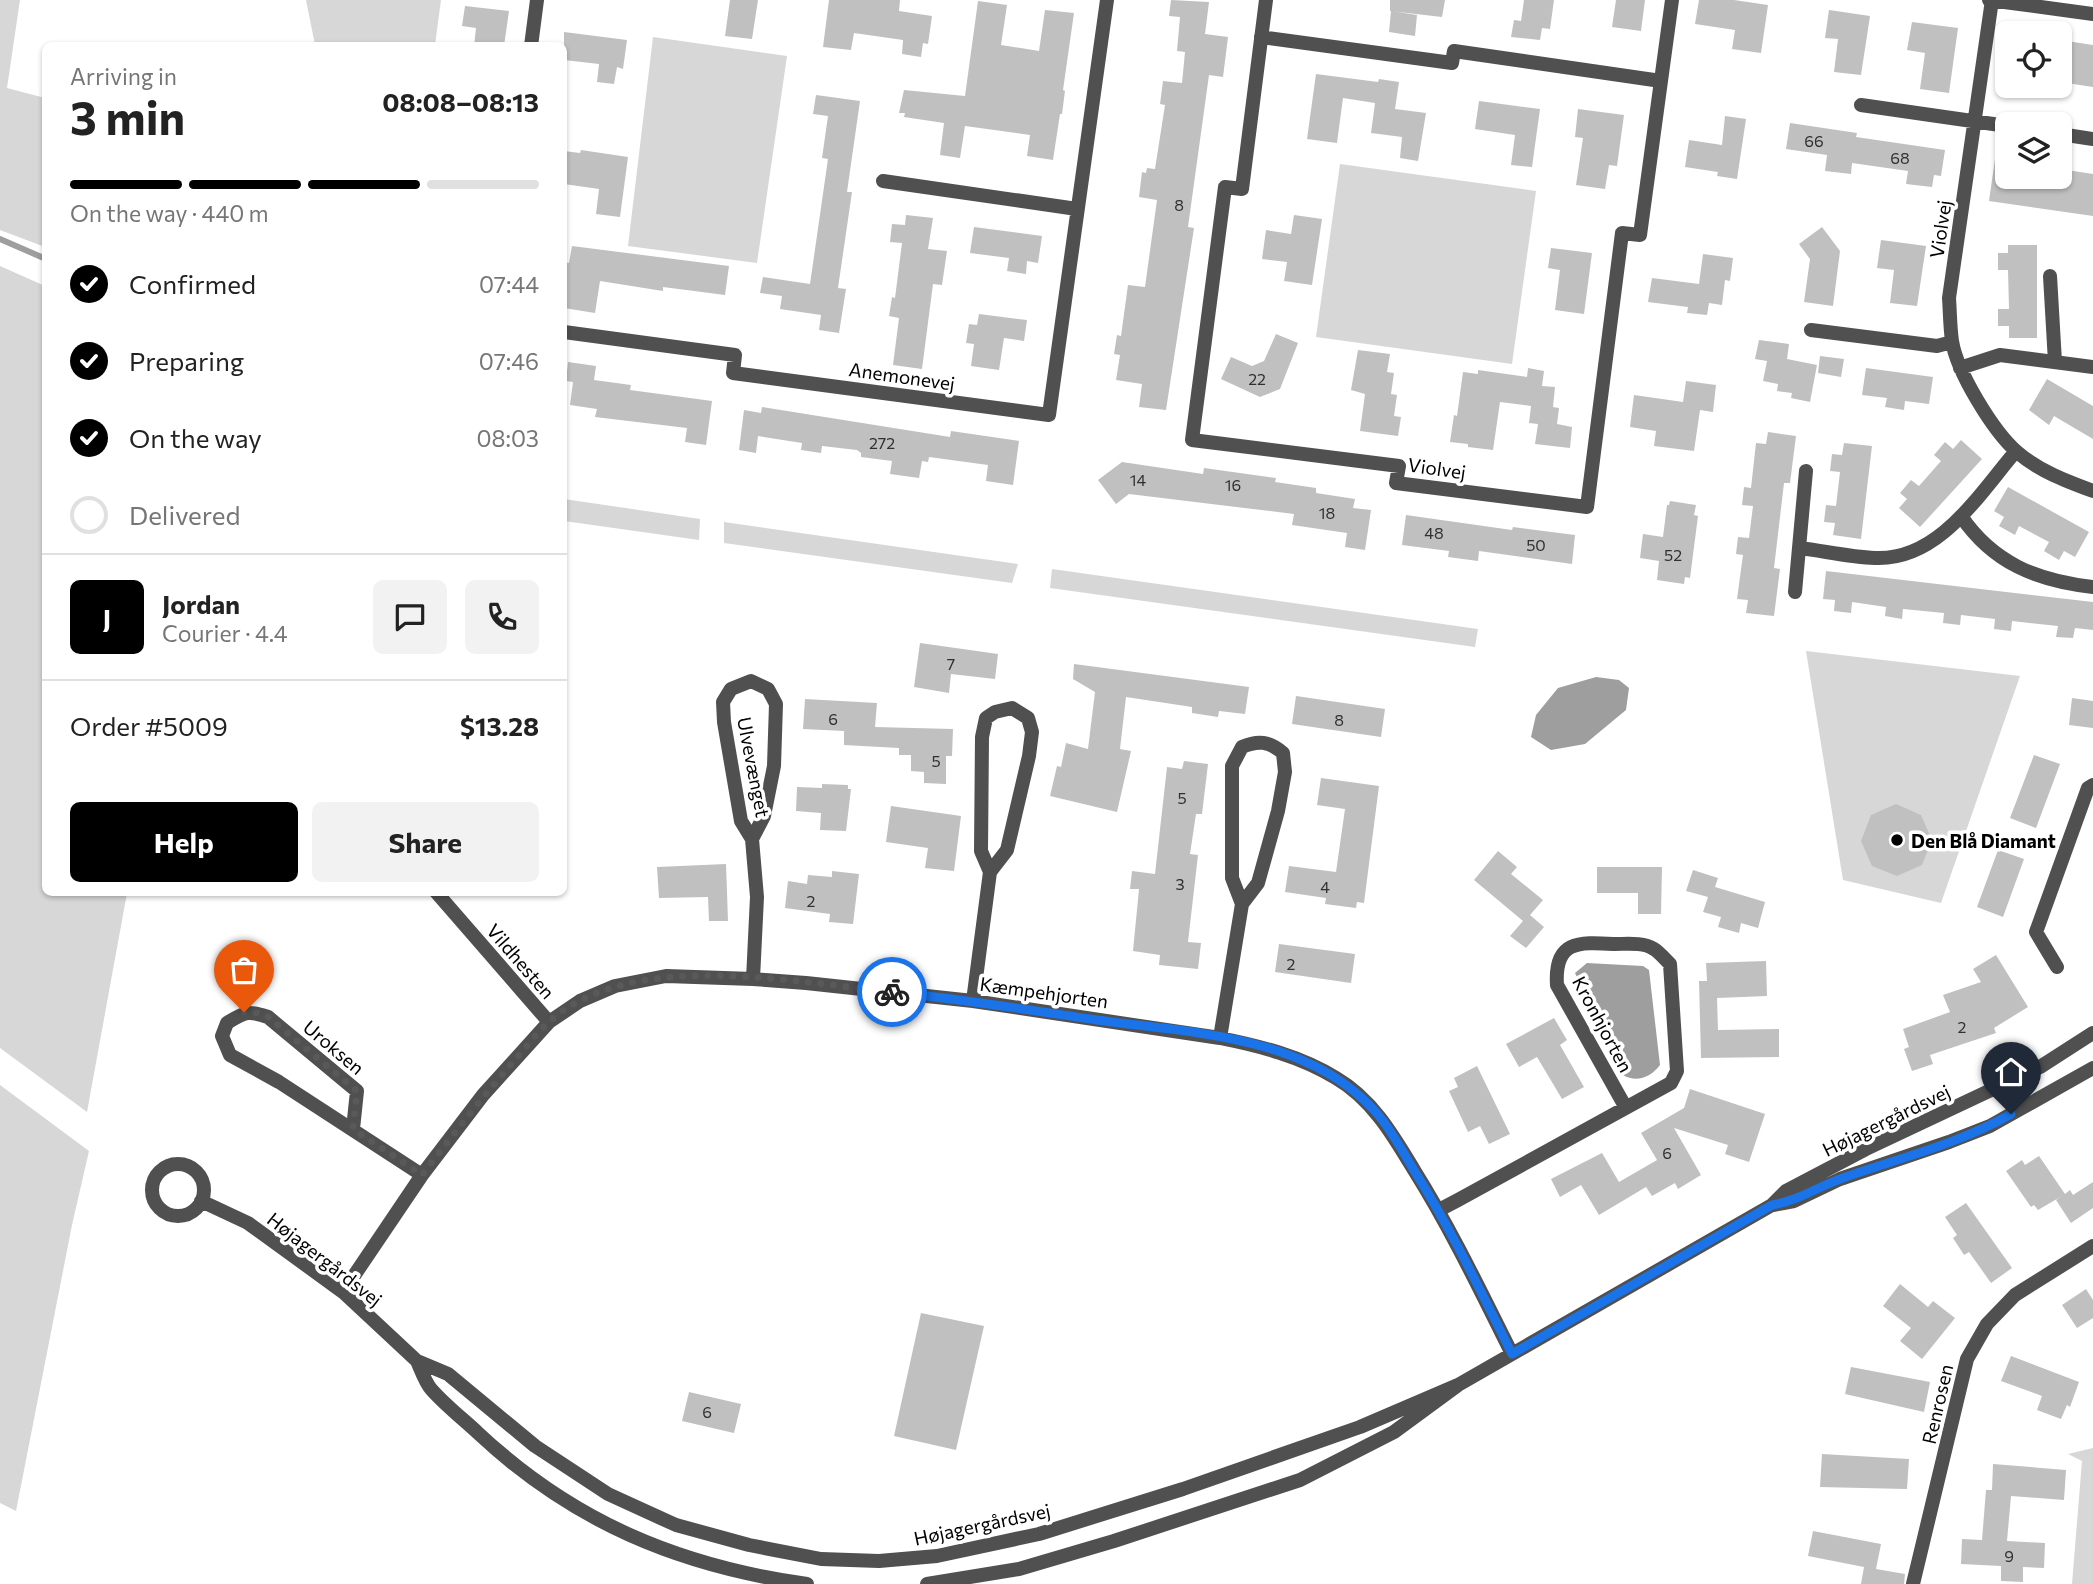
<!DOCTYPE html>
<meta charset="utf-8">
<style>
body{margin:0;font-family:Commissioner,sans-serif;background:#f2f2f2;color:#222;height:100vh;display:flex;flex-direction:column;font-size:26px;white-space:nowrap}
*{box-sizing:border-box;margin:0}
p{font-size:23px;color:#767676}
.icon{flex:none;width:38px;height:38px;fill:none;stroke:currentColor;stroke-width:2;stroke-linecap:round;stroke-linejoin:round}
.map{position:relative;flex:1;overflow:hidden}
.drawer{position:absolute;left:42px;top:42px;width:525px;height:854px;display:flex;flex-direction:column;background:#fff;border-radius:10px;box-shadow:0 2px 5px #0004}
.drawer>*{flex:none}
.fabs{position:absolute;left:1995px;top:21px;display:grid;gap:14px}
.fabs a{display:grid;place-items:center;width:77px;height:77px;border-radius:10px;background:#fff;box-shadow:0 2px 5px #0004;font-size:35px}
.pin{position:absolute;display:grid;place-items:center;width:60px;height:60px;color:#fff;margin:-72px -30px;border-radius:50% 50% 50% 0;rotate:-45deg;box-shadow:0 0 7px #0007}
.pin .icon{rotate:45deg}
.courier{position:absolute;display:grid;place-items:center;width:70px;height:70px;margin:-35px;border:5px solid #1a73e8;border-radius:50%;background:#fff;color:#222;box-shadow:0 2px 9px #0007}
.head em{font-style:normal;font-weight:700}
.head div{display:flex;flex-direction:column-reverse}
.head{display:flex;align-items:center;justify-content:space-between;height:119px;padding:0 28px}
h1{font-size:46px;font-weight:700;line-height:52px}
.bar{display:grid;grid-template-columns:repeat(4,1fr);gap:10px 7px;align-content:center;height:84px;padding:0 28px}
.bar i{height:9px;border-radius:5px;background:#e0e0e0}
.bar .on{background:#000}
.bar p{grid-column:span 4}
.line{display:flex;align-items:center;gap:18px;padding:0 28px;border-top:2px solid #e0e0e0}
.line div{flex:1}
.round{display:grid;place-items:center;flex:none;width:74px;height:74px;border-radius:10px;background:#f2f2f2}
ol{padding:0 28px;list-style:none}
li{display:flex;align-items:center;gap:21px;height:77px}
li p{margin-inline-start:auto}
li .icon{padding:7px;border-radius:50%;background:#000;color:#fff;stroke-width:4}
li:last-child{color:#767676}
li i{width:38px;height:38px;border:4px solid #e0e0e0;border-radius:50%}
.button{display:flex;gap:14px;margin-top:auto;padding:14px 28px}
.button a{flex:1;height:80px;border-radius:10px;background:#000;color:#fff;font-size:28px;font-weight:700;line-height:80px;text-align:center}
.button a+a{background:#f2f2f2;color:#222}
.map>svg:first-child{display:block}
.green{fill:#d7d7d7}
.water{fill:#9e9e9e}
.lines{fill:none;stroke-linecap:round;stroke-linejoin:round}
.stream{stroke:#9e9e9e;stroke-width:6}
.building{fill:#c0c0c0}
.street{stroke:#505050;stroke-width:14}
.done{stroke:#595959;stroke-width:7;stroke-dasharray:0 12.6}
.route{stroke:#1a73e8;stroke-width:9}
.poi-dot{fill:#000;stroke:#fff;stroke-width:2.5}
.labels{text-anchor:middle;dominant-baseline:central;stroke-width:7;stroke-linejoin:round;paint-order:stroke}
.number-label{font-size:16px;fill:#303030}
.street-label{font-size:19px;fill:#000;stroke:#fff}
.poi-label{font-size:19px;font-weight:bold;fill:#000;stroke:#fff;text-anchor:start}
</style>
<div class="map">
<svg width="2093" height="1584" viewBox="0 0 2093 1584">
<rect width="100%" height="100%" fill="#fff"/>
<path class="green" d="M0 0H20L7 88 45 98V247L0 230Z
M306 0H441L435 45H315Z
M653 37 787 56 757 263 628 246Z
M1340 164 1536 191 1512 364 1316 337Z
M0 266 45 286 46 892 127 893 87 1112 0 1048Z
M564 499 700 519 699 540 564 521Z
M724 522 1018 564 1012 583 724 543Z
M1052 569 1478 629 1475 647 1050 588Z
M1806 651 2020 676 1941 903 1843 880Z
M0 1085 89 1151 72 1225 16 1511 0 1503Z
M2093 1448V1584H2072L2082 1461 2068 1454Z"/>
<path class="water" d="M1596 677 1619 680 1629 688 1626 710 1585 744 1551 750 1531 737 1536 715 1558 688Z
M1587 963 1643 966 1649 970 1660 1065C1651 1077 1637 1083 1623 1075L1575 973Z"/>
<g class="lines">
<path class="stream" d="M0 239 46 259"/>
</g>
<path class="building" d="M730 0H758L752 39 725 36Z
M829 0H900L899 11 932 16 928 44 923 43 921 57 902 54 903 40 854 33 851 50 823 47Z
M1171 0 1209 2 1205 34 1228 37 1223 77 1209 75 1188 227 1194 228 1166 410 1139 407 1142 384 1116 380 1120 355 1114 354 1117 335 1121 336 1128 285 1145 287 1157 200 1139 197 1142 172 1146 173 1147 168 1155 169 1165 105 1160 104 1163 81 1182 83 1185 52 1177 51 1180 17 1169 16Z
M1390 0H1445L1442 17 1390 11Z
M1524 0H1554L1550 29 1542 28 1540 40 1511 37 1514 20 1521 21Z
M1616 0H1645L1641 31 1612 27Z
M1699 0H1734L1768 5 1761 53 1732 49 1735 30 1695 24Z
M978 1 1007 5 1001 45 1039 51 1045 10 1074 13 1063 90 1065 91 1062 114H1060L1053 160 1027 156 1030 135 965 126 960 158 940 155 944 123 904 117 905 113H899L904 90 965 96Z
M465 6 509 11 504 46H474L476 28 462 26Z
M1829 10 1870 16 1861 75 1834 72 1838 39 1825 38Z
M1391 11 1417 15 1415 36 1389 32Z
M1912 22 1958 28 1949 93 1920 89 1925 53 1907 50Z
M564 32 627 40 623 69 617 67 614 84 597 82 599 64 564 60Z
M2060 40 2093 45V87L2060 82Z
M1316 74 1378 82 1379 79 1399 82 1395 109 1426 113 1418 161 1400 158 1402 137 1371 133 1375 103 1343 98 1337 143 1307 139Z
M816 95 860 101 847 192H852L838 288 846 289 839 333 819 330 821 315 780 309 782 296 760 293 763 277 810 284 828 159 822 158 828 116 813 114Z
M1479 101 1540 109 1532 167 1511 165 1515 135 1475 129Z
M1578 109 1624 115 1617 166 1609 165 1605 189 1576 185 1583 138 1575 137Z
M1725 116 1746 119 1737 179 1717 176 1718 172 1685 167 1689 140 1722 145Z
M1790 123 1857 133 1856 137 1945 150 1941 176 1934 175 1932 187 1906 184 1908 171 1852 163 1851 174 1825 171 1827 155 1786 149Z
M1997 145 2007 146V177H2060V169L2093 174V216L1989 201Z
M581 150 628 157 620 217 596 214 599 189 564 184V151L580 153Z
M906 215 933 218 928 249 947 251 942 285 933 284 922 369 893 365 899 318 889 316 892 297 895 298 902 243 890 242 892 224 905 225Z
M1294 215 1322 219 1312 285 1284 281 1287 262 1262 259 1266 230 1291 234Z
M974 227 1042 236 1038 263 1027 261 1026 274 1007 271 1009 258 970 253Z
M1822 227 1840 251 1833 306 1804 302 1810 259 1799 244Z
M1881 240 1926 246 1917 306 1890 303 1894 270 1877 268Z
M2008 245H2037V338H2009V326H1998V309H2009L2008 270H1998V253H2008Z
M572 246 729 266 725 295 663 287V291L600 281 595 313 564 308 566 288H564V262L569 263Z
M1551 248 1592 253 1584 314 1555 310 1560 270 1548 268Z
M1703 254 1733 258 1730 281 1725 280 1722 305 1709 303 1707 315 1687 313 1688 307 1648 302 1652 278 1699 284Z
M979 314 1027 320 1024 341 1004 338 999 370 971 366 974 344 966 343 969 324 977 325Z
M1276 334 1298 343 1280 389 1260 397 1221 379 1231 357 1252 366 1264 361Z
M1759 340 1789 344 1787 359 1817 365 1810 402 1791 398 1792 393 1777 391 1778 384 1763 381 1767 361 1755 359Z
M1358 350 1390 354 1387 372 1394 373 1391 394 1397 395 1394 416 1401 417 1398 436 1360 431 1365 394 1351 390Z
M1820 356 1844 359 1841 377 1818 373Z
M568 362 596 366 594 380 631 385 630 390 712 401 706 445 685 442 687 428 595 417 597 409 570 405 573 382 566 381Z
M1528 368 1544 371 1542 386 1555 387 1553 407 1559 408 1557 424 1572 427 1570 448 1535 444 1538 424 1529 423 1531 406 1500 402 1493 450 1468 447V444L1450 442 1454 415 1457 416 1463 372 1478 374V370L1527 377Z
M1866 368 1933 377 1929 404 1905 401 1904 410 1885 407 1887 398 1862 395Z
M2047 379 2093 406V439L2054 416 2049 425 2029 410Z
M1686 381 1716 385 1713 412 1700 410 1694 451 1654 446 1656 431 1630 427 1634 395 1683 402Z
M762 407 950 437 951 431 1019 441 1013 485 986 481 988 465 929 457 928 462 922 461 919 478 890 474 892 461 861 457V453L857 450 822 446 821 453 801 450 802 443 758 436 756 453 739 450 744 410 761 413Z
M1768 432 1796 436 1790 483H1784L1774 568 1780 569 1774 616 1746 613 1748 600 1737 599 1743 555 1736 554 1738 537 1749 538 1753 506 1742 505 1744 487 1751 488 1756 443 1766 444Z
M1961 440 1982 459 1920 527 1899 508 1907 499 1900 493 1911 480 1919 486 1941 461 1934 455 1945 442 1953 449Z
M1844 443 1872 446 1861 539 1833 535 1835 523 1824 522 1826 505 1836 506 1840 472 1830 471 1832 454 1842 455Z
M1122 462 1203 474 1204 468 1276 478 1275 482 1316 488V493L1355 499 1353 508 1371 510 1365 550 1345 547 1347 533 1292 525 1294 514 1129 494 1116 504 1098 480Z
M2008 487 2089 532 2075 557 2064 551 2059 560 2044 551 2049 542 2019 526 2015 535 1999 526 2004 517 1994 511Z
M1670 501 1696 505 1694 515 1698 516 1690 578 1685 577 1684 584 1657 580 1659 561 1640 558 1643 534 1663 537 1667 505H1669Z
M1406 515 1512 530 1513 527 1575 535 1572 564 1479 551 1478 561 1448 557 1449 551 1402 545Z
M1826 571 2093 602V630L2075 628 2073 638 2056 637 2058 626 2012 621 2011 631 1994 629 1995 619 1961 615 1960 625 1943 623 1944 613 1903 609 1902 619 1885 616 1886 607 1852 602 1851 613 1834 611 1835 600 1823 599Z
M920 643 998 654 995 679 951 674 949 693 914 687Z
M1074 664 1249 687 1245 714 1219 711 1218 717 1192 713V707L1126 697 1120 749 1131 751 1117 812 1050 796 1057 766 1061 767 1066 743 1088 749 1095 692 1073 679Z
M1296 696 1385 709 1381 737 1292 724Z
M2072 698 2093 701V728L2069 725Z
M805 699 877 703 875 727 953 729 952 756H946V784L924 783V772L911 771V755H899V748L844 745V731L803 729Z
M2034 755 2060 764 2036 828 2010 818Z
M1184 761 1208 764 1202 814H1196L1190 854 1198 855 1188 942 1201 943 1198 969 1159 965 1160 955 1133 951 1139 889H1130L1132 871 1155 874 1167 767 1182 769Z
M1321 778 1379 786 1364 903 1357 902 1356 908 1325 904 1326 898 1285 892 1289 866 1336 872 1345 809 1317 805Z
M822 784 848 785V789H851L846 831 820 830 821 813 796 811 797 787 822 788Z
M1896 804 1921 815 1932 840 1922 865 1897 876 1872 866 1861 841 1871 815Z
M891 806 961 816 954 871 925 868 928 848 886 842Z
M1998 850 2024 859 2003 917 1977 907Z
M1498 851 1517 867 1511 874 1543 900 1530 915 1544 927 1526 948 1510 936 1523 921 1474 880Z
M726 864 728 921H709L708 897 659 898 657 867Z
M1597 867H1662L1661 914H1638V893H1597Z
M1693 870 1718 878 1715 887 1765 902 1758 928 1741 923 1739 933 1718 927 1721 917 1703 912 1708 897 1686 891Z
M832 871 859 874 853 924 829 922 830 914 785 908 788 881 807 884 808 875 832 877Z
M1279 944 1355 954 1351 983 1275 972Z
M1996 955 2028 1007 1994 1028 1996 1033 1930 1055 1933 1064 1912 1071 1904 1049 1909 1047 1903 1029 1950 1012 1943 995 1981 982 1973 969Z
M1766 961 1767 996 1717 998 1718 1030 1779 1029V1057L1701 1058 1699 981H1707L1706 963Z
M1554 1018 1567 1040 1560 1045 1584 1087 1562 1099 1537 1057 1519 1067 1506 1044Z
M1477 1066 1510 1134 1489 1144 1480 1126 1468 1132 1449 1091 1458 1087 1454 1078Z
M1690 1089 1765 1114 1749 1162 1725 1154 1728 1145 1674 1128 1701 1175 1678 1189 1675 1183 1652 1196 1646 1187 1599 1215 1581 1185 1560 1197 1551 1179 1602 1153 1619 1182 1657 1160 1641 1133 1684 1108Z
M2039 1156 2065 1194 2070 1190 2073 1195 2093 1182V1208L2071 1223 2056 1200 2062 1196 2038 1210 2034 1205 2031 1207 2006 1171 2022 1160 2025 1165Z
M1966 1203 2012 1268 1991 1283 1969 1252 1964 1255 1953 1238 1957 1235 1945 1217Z
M1900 1284 1928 1307 1933 1301 1955 1318 1922 1359 1900 1341 1911 1328 1883 1306Z
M2086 1289 2093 1300V1318L2077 1328 2062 1305Z
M921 1313 984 1326 956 1450 894 1436Z
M2011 1356 2079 1382 2070 1407 2067 1405 2061 1419 2037 1410 2042 1396 2001 1381Z
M1851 1367 1930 1382 1924 1412 1845 1394Z
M689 1392 741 1404 734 1433 682 1421Z
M1822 1454 1909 1459 1907 1489 1820 1487Z
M1993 1464 2066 1470 2064 1500 2011 1496 2007 1541 2045 1543 2044 1568 2023 1567V1582L2001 1581V1566L1961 1564 1962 1539 1982 1540 1986 1490H1992Z
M1813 1531 1881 1544 1876 1569 1905 1574 1904 1584H1861L1864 1567 1808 1556Z"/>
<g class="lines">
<path class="street" d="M1266 0 1242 189 1225 187 1192 440 1399 466 1396 483 1587 507 1622 233 1640 235 1672 0
M1989 0 2093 14
M1992 0 1949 298C1950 312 1950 327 1952 341 1957 372 1993 431 2017 452 2039 471 2066 481 2093 491
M1261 37 1452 63 1454 51 1661 81
M531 46 537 0
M1861 105 2007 126
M2060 134 2093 139
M883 181 1077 209
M2050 276 2055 362
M1811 330 1937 346 1952 342
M564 332 735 355 733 373 1049 415 1107 0
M1960 368 2000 355 2093 367
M1961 516C1993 563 2037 581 2093 587
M1800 548C1824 551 1850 557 1875 558 1939 561 1979 494 2016 451
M1795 592 1806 471
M752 839 741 821 724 722 723 702 731 689 751 681 768 689 776 704 774 766 764 816 752 839 757 897 753 979
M436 892 549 1022
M2057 967 2036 932 2088 788 2093 785
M973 1001 990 872 1007 850 1029 756 1032 732 1028 718 1012 708 995 712 986 718 982 737 981 851 990 872
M1220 1038 1242 904 1258 883 1278 811 1285 772 1283 753C1269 741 1258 740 1242 747L1232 766V878L1242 904
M353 1129 357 1091 268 1017C247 1010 245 1012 227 1023L222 1036 230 1055 279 1082 422 1175
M152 1190a26 26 0 1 1 52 0a26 26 0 1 1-52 0Z
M201 1201 248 1223 343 1292 417 1361 448 1374 535 1446 608 1494 676 1525 749 1545 821 1559 879 1561 937 1556 1039 1534 1183 1489 1360 1427 1458 1385
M1773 1205 1794 1201 1840 1179 1949 1142 1990 1126 2093 1068
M1439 1210 1458 1200 1671 1083 1677 1071 1670 964C1665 959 1659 952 1654 949 1643 942 1627 944 1615 944 1579 942 1554 940 1557 985L1626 1108
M343 1292 422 1175 483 1095 549 1022 580 1001 615 986 666 976 753 979 806 983 973 1001 1220 1038C1260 1046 1300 1056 1336 1078 1372 1099 1393 1135 1414 1170 1451 1229 1481 1292 1512 1354
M417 1361C421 1370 425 1382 431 1389 445 1405 463 1419 478 1433 573 1522 679 1566 807 1584
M927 1584 1019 1569 1114 1541 1300 1480 1394 1432 1458 1385 1772 1205 1786 1191 1866 1149 2040 1067 2093 1033
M1913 1584 1967 1359 1987 1324 2015 1295 2093 1246"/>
</g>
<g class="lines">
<path class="done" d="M244 1012 251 1011 268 1017 357 1091 353 1129 422 1175C453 1135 483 1096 516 1059 526 1047 536 1034 548 1023 628 948 793 982 892 992"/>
<path class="route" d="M892 992C961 999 1029 1010 1097 1020 1190 1033 1306 1035 1374 1110 1389 1126 1400 1147 1412 1167 1450 1227 1480 1290 1512 1354L1772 1205C1800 1200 1817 1187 1843 1178 1899 1158 1959 1144 2011 1114"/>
</g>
<circle class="poi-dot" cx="1897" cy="840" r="7"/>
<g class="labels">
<g class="number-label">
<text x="1814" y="140">66</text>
<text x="1900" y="157">68</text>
<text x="1179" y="204">8</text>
<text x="1257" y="378">22</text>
<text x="882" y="442">272</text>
<text x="1138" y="479">14</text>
<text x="1233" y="484">16</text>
<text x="1327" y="512">18</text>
<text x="1434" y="532">48</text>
<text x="1536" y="544">50</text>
<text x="1673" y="554">52</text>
<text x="951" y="663">7</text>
<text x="833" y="718">6</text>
<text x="1339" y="719">8</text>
<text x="936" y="760">5</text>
<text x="1182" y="797">5</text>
<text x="1180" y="883">3</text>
<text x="1325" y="886">4</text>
<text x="811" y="900">2</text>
<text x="1291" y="963">2</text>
<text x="1962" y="1026">2</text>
<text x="1667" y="1152">6</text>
<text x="707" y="1411">6</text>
<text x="2009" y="1555">9</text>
</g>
<g class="street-label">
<text transform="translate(1940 229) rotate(-82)">Violvej</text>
<text transform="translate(902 376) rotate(8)">Anemonevej</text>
<text transform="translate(1437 468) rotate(8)">Violvej</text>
<text transform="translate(754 767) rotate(79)">Ulvevænget</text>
<text transform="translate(521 961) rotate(49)">Vildhesten</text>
<text transform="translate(1044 992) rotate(8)">Kæmpehjorten</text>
<text transform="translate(1603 1024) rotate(62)">Kronhjorten</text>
<text transform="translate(334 1047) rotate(40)">Uroksen</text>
<text transform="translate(1886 1120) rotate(-26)">Højagergårdsvej</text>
<text transform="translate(325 1259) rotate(38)">Højagergårdsvej</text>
<text transform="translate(1937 1404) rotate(-77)">Renrosen</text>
<text transform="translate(982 1524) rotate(-12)">Højagergårdsvej</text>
</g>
<g class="poi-label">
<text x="1911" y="840">Den Blå Diamant</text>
</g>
</g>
</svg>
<div class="fabs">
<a><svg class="icon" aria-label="locate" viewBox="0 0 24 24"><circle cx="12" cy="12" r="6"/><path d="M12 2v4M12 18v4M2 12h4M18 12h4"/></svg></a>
<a><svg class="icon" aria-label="layers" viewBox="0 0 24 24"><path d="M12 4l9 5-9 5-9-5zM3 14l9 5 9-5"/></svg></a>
</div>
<div class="pin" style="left:244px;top:1012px;background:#ea580c"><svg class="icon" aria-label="bag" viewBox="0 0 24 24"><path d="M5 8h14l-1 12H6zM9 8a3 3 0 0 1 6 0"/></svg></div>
<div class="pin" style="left:2011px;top:1114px;background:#1f2937"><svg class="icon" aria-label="home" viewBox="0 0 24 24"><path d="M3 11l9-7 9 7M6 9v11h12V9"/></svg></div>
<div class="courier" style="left:892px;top:992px"><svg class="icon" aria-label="bike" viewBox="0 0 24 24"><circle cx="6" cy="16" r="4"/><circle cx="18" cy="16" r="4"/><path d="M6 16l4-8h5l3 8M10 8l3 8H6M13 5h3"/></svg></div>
<section class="drawer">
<div class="head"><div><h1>3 min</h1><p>Arriving in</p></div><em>08:08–08:13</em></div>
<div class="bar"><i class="on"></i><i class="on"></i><i class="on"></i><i></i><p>On the way · 440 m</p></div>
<ol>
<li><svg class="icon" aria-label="check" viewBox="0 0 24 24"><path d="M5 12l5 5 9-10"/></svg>Confirmed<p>07:44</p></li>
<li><svg class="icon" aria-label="check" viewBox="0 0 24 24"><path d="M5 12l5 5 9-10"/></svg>Preparing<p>07:46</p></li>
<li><svg class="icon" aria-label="check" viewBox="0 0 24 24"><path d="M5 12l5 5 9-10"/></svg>On the way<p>08:03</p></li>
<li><i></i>Delivered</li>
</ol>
<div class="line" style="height:126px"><b class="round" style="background:#000;color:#fff">J</b><div><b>Jordan</b><p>Courier · 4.4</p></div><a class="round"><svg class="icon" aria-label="chat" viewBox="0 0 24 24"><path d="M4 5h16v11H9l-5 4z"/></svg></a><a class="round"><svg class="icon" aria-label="phone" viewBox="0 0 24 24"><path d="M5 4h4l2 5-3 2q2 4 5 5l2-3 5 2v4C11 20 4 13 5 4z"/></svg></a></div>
<div class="line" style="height:91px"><div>Order #5009</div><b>$13.28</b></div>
<div class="button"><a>Help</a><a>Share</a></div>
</section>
</div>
